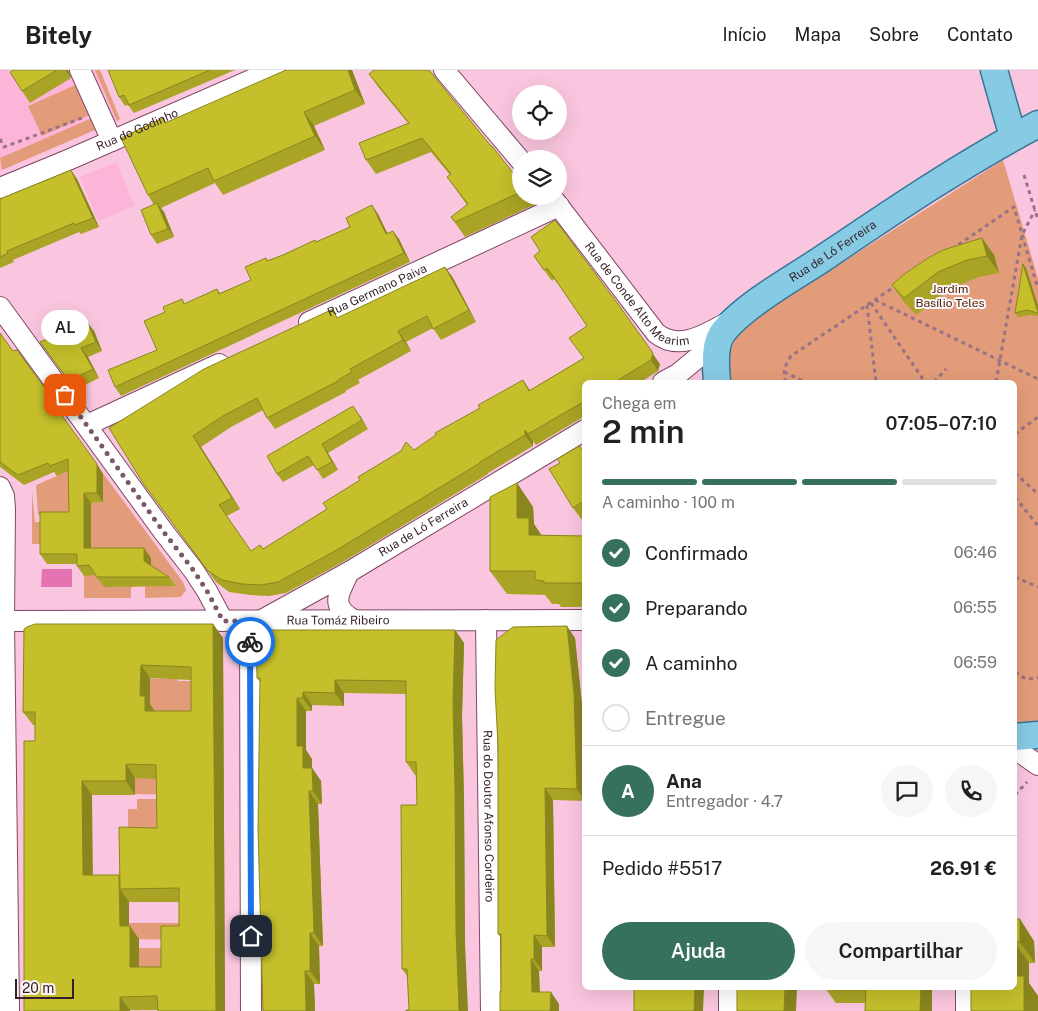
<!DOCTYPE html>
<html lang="pt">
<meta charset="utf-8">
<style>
body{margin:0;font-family:"Public Sans",sans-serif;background:#f6f6f6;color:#202124;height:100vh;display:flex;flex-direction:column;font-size:19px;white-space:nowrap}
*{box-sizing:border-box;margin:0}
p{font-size:16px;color:#757577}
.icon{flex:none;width:28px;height:28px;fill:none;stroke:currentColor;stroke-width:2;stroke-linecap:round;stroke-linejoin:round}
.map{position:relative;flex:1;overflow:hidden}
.side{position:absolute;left:582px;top:310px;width:435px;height:610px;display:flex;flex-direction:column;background:#fff;border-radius:8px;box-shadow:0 5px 20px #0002}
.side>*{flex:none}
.controls{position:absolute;left:512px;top:15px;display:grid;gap:10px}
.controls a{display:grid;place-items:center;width:55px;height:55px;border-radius:50%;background:#fff;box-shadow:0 5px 20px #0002;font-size:25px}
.scale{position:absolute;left:15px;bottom:12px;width:59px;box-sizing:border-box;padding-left:5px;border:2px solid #371f2b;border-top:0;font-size:14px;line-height:18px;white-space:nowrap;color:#371f2b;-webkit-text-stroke:4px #fdf6f9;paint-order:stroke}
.pin{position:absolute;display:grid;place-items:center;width:42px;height:42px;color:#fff;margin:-21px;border-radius:10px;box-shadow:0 2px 8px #0006}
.courier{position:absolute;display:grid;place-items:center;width:50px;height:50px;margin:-25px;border:4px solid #1a73e8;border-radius:50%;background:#fff;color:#222;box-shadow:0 1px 6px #0007}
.bubble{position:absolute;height:35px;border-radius:18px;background:#fff;box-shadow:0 5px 20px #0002;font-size:16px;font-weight:600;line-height:35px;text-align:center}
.headline em{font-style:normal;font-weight:600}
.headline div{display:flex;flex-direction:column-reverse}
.headline{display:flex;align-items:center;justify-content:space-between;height:85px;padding:0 20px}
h1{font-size:32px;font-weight:600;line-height:38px}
.bar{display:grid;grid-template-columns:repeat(4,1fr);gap:8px 5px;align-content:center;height:60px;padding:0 20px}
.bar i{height:6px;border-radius:4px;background:#e0e0e0}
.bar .active{background:#36715c}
.bar p{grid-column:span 4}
.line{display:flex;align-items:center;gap:12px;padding:0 20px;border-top:1px solid #e0e0e0}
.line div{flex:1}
.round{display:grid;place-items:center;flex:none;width:52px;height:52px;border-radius:26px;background:#f6f6f6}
ol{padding:0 20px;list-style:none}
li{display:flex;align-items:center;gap:15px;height:55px}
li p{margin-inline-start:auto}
li .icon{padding:5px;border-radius:50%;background:#36715c;color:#fff;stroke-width:4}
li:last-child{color:#757577}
li i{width:28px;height:28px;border:2px solid #e0e0e0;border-radius:50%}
.primary-button{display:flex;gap:10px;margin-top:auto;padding:10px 20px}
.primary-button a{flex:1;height:58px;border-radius:30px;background:#36715c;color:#fff;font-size:20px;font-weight:600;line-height:58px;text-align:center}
.primary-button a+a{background:#f6f6f6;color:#202124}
header{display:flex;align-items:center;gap:30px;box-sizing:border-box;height:70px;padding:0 25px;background:#fff;border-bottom:1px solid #e0e0e0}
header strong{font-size:24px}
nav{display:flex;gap:28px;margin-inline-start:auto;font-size:18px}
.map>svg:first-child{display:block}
.built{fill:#fcb5d9}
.green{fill:#e39c79}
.water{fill:#e473b2}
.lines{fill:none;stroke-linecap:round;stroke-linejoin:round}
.minor-casing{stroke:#7f4865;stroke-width:22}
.major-casing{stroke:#367797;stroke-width:29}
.path{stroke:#987285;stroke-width:3;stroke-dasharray:4 4;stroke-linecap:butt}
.minor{stroke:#fff;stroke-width:20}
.major{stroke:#86cae3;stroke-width:26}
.wall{fill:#a9a425;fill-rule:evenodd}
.shaded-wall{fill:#89861e}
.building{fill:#c4bf2b;stroke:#89861e;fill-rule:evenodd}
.done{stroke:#7b596a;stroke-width:5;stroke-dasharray:0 9}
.route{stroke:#1a73e8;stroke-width:6}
.labels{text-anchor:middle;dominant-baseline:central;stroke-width:4;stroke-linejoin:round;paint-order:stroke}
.street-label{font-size:12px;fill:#371f2b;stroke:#fdf6f9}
.park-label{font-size:12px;fill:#4d2108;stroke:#fdf6f9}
</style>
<header>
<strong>Bitely</strong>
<nav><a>Início</a><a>Mapa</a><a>Sobre</a><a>Contato</a></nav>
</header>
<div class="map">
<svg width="1038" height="941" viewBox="0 0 1038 941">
<rect width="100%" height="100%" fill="#fac6df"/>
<path class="built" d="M0 0H95L117 51 0 101Z
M116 92 135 136 98 151 80 107Z"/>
<path class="green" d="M95 0H100L120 49 117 51Z
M82 12 96 42 42 66 28 36Z
M92 48 97 59 2 100 0 88Z
M1003 90 1038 208V655L1015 656V312H729C728 280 729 273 752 250Z
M94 391 183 512 186 520 181 527 145 528V516L131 517V528H84V506L91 433 103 432Z
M68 401 75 405 76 444 38 445 36 415Z
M32 421 35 452H46L47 474H32Z
M126 608 177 609 178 611H200V655H154Z
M135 708H181V725L135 724Z
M137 729H157V771H128V739H137Z
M129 853H186L187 870 129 869Z
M135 878H166V911H139Z"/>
<path class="water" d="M42 499H72V517H41Z"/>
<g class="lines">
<defs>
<g id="minor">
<path d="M80 0 112 71"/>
<path d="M444 0 521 91"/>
<path id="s1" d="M0 118 68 90 274 0"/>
<path id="s2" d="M551 126 656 263C680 283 709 262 732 250"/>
<path d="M0 237 163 461 194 501 207 521 223 551"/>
<path id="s3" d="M309 252 559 136"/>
<path d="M663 312 678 304 719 270"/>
<path d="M87 355 219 294"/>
<path d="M0 417 4 426 5 439 4 551 9 941"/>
<path d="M349 502C339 523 328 537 356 551"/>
<path id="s4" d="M262 550 349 502 585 360"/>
<path id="s5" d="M486 550 491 941"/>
<path id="s6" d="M0 551 585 550"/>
<path d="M250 551 251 941"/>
<path d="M1015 679 1038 695"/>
<path d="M966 918V941"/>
<path d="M729 941V918"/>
</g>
<g id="major">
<path d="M994 0 1013 67"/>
<path id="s7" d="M717 312C716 297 713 274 724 261 744 236 791 209 819 191 890 143 962 94 1038 54"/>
<path d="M1015 667 1038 665"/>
</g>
</defs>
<use href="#minor" class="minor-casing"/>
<use href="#major" class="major-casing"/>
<path class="path" d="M0 69 4 77 82 48
M1024 105 1038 150
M952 179 1014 137 1038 219
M875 230 1038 309
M871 233 925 312
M867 235 876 312
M784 302 805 312
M786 312C782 303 785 295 791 286L897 215
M934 312 946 299
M996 312 1022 165 1035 140
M1015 364 1038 347
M1015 403 1038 424
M1015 427 1038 456
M1015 507 1038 517
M1015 602 1026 609 1038 608
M1015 725 1027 712"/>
<use href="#minor" class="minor"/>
<use href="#major" class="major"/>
</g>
<path class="wall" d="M14 0H68L71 8 30 33 22 21Z
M108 0H235L134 43 128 35 125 36 119 27Z
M352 0 365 34 314 56 325 80 223 125 215 113 161 138 164 142 174 167 157 174 151 165 154 135 148 125 163 48 166 52Z
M369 4 521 113V126H531L536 134 465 167 451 147 467 135 447 107 450 105 431 82 376 104 366 90 408 53 379 18Z
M77 109 99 157 81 164 79 162 13 190 14 192 0 198V129Z
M378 144 387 163 399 169 410 192 121 326 115 317 157 280 165 242 182 229 185 234 217 219 220 223 251 210 266 188 267 191 317 172 350 157Z
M982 168 994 185 999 203 979 207 949 219 916 245 904 232 892 215Z
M534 186 660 294 658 301 641 312H585V346L536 375 533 371V376L488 403V404L343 492 286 523 269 526 250 525 229 522 216 512 151 424 109 358 445 197 453 208 476 252 441 270 433 258 406 272 411 281 358 310 360 313 345 321 346 322 275 359 267 348 263 340 231 357 201 377 240 439 227 446 251 481 263 479 327 439 414 380 523 310 530 320 584 288 587 256 559 215 554 209 552 211Z
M1023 194 1026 198 1038 236V246L1030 245 1018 247 1015 243Z
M94 261 102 281 88 287 99 308 75 320 40 272Z
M0 263 13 281 17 280 54 331 52 332 103 404V432L91 433V478L151 488V496L169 507 176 516 104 517 95 505 84 506 77 496V494H47L40 484 69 442 68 401 57 406 54 402 24 415 0 397Z
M360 345 368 359 328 383 338 400 323 409 314 395 283 412 277 404Z
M585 377V454L573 438 582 379Z
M517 413 533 437 534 454 541 465 585 466V537H561L559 534H552L545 525 507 524 490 501Z
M213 554 223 568 225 941H158V940L24 941 35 671V655H33L23 642ZM150 608 191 610V641H154L150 634ZM135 708 156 709 157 758 119 805H92V725H135ZM129 832H179V856L161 897H139V869L129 856Z
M455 560 464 573 462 646 464 730 465 873 409 940 408 907 402 899 417 735V705H415L406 692V624L344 623V636L312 635V641H306V680L312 689V698L321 711 322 734H318L323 876H319L320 914H314L315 941H263L260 612 257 608Z
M575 568 582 635 585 731 553 730 555 877H542V901H539L540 922 559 934 501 921V868L498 864Z
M1015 849 1034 871 1035 893H1029V913L1038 926V941L1015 918Z
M825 918H932V941H865V933H836Z"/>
<path class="shaded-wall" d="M65 0H68L71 8Z
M348 0H352L365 34 355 20Z
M304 42 314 56 325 80 315 66Z
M71 100 77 109 99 157 93 148Z
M157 133 164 142 174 167 168 159Z
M372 135 378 144 392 173 386 164Z
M393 161 399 169 410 192 404 183Z
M982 168 994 185 999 203 987 186Z
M1023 194 1026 198 1038 236V242Z
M445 197 453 208 476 252 469 240Z
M618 234 660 294 658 301 651 290Z
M88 253 94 261 102 281 96 272Z
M398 261 406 272 411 281 403 270Z
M81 278 88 287 99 308 93 299Z
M525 360 533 371V376L525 365Z
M193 366 201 377 240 439 232 428Z
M322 374 328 383 338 400 332 392Z
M97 394 103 404V432L97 423Z
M517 413 533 437 534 454 546 472V489L517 448Z
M84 423 91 433V487L84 478Z
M144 478 151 488V501L144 491Z
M213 554 223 568 225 941H216Z
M567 556 575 568 582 635 585 731 577 719Z
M455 560 464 573 462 646 464 730 465 873 468 941H459L456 860 453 633Z
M141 595 150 608V634L154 640V654L145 641 140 626Z
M335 610 344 623V636L335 623Z
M303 622 312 635V641L303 628Z
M297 628 306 641V680L312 689V711L303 698 297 676Z
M126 694 135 708V725L126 711Z
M312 698 321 711 322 734 313 721Z
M82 711 92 725 93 818 83 805Z
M545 718 553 730 555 877 547 866Z
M309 721 318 734 323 876 314 863Z
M119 805 120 819 129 832V869L120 856Z
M1020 849 1034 871 1035 893 1020 872Z
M130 856 139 869V911L130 897Z
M310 863 319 876 320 914 310 901Z
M534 865 542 877V901L534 889Z
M1015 873 1029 893V913L1038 926V941H1024L1015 907Z
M531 889 539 901 540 933 532 922Z
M305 901 314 914 315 941H306Z
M695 918H704L703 941H694Z
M785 918H797L796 941H784Z
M921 918H932V941H920Z
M551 922 559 934V941H550Z
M120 927 130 940V941H120Z"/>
<path class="building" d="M14 0H57L22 21 10 2Z
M108 0H210L129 35 124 25 119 27Z
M286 0H348L355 20 304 42 315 66 214 111 208 98 148 125 121 68 163 48 165 53Z
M374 0H429L491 76H492L521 113V122L455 152 451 147 468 134 447 107 451 104 422 68 366 90 359 73 409 53 369 4Z
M71 100 93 148 75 155 74 153 7 181 8 183 0 187V129Z
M157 133 168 159 151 165 141 140Z
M372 135 386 164 393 161 404 183 115 317 108 300 157 280 144 251 165 242 163 237 182 229 184 234 217 219 219 224 251 210 245 197 266 188 267 191 283 185 315 170 316 172 350 157 346 148Z
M555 150 618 234 653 283 651 290 615 312H585V331L528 364 525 360V365L480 392V393L335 481 278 512 261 515 242 514 222 510 208 501 143 413 109 358 204 299 333 239 337 248 445 197 469 240 433 259 427 246 398 261 403 270 350 299 352 302 338 310V311L267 348 257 328 223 346 193 366 232 428 219 435 251 481 260 475 263 479 327 439 323 433 360 410 358 407 401 381 406 372 414 380 436 365 435 363 480 338 478 335 523 310 529 321 584 288 569 268 587 256 553 206 547 198 544 200 534 186 540 181 531 167Z
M982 168 987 186 967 190 938 202 904 228 892 215 903 205 928 188 943 180Z
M1023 194 1038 242V243L1027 240 1015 243Z
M88 253 96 272 81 278 93 299 69 311 40 272Z
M0 263 13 281 17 280 47 321 45 322 97 394V423H84V478H144V491L169 507H97L89 495 77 496V484H40V442H69L68 389 50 396 48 393 18 405 0 392Z
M353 336 362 350 322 374 332 392 317 400 308 386 277 404 267 386Z
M579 376 582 379 585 377V430L573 438 549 399 560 393 557 389Z
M517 413V448H529V465L585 466V513H544V511L535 510V501H490V427Z
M35 554H213L216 941H158L157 926 120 927V941H24V671H35V642H23L24 559 27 557ZM141 595 191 597V641H145V626H140ZM126 694 156 695 157 758 119 757 120 819 179 818V856H161V897H130V856H120L119 805H83L82 711H126Z
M567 556 574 623 577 719 545 718 547 866 534 865V889H531L532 922H551L550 941H500V921H501V864H498V675L495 619 496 570 513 557Z
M256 560H455L453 633 455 718 456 860 459 941H406V940H409L407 899H402L401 735H417L416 692H406V611L335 610V623L303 622V628H297V676H303V698H312L313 721H309L314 863H310V901H305L306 941H263L258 759 260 608H257Z
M1015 849H1020V872H1015Z
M1015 906H1024V941H971V918H1015Z
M634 918H695L694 941H634Z
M737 918H785L784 941H737Z
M866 918H921L920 941H865Z"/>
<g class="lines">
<path class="done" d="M65 325 163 461 194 501 207 521 223 551H250V572"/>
<path class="route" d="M250 572 251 866"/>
</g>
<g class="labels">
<g class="street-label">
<text stroke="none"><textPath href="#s1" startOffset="149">Rua do Godinho</textPath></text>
<text stroke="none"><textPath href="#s7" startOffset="188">Rua de Ló Ferreira</textPath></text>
<text stroke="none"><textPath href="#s2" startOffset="134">Rua de Conde Alto Mearim</textPath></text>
<text stroke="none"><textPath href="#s3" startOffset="75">Rua Germano Paiva</textPath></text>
<text stroke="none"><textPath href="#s4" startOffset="186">Rua de Ló Ferreira</textPath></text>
<text stroke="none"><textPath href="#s6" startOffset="338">Rua Tomáz Ribeiro</textPath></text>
<text stroke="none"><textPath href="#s5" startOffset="196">Rua do Doutor Afonso Cordeiro</textPath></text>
</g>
<g class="park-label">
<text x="950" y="219">Jardim<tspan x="950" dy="14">Basílio Teles</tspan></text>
</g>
</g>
</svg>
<div class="controls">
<a><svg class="icon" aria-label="locate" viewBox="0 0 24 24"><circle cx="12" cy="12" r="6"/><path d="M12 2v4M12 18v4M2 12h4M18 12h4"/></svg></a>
<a><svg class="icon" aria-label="layers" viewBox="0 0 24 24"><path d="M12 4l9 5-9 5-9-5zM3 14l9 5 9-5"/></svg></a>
</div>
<div class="scale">20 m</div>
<div class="pin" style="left:65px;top:325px;background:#ea580c"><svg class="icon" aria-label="bag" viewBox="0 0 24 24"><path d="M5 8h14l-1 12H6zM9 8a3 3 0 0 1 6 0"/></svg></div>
<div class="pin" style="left:251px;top:866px;background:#1f2937"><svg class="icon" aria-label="home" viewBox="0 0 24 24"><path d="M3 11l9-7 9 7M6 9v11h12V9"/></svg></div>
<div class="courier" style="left:250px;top:572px"><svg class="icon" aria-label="bike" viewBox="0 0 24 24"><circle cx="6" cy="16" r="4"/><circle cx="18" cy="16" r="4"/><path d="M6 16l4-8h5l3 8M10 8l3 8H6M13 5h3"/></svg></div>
<div class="bubble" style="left:41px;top:240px;width:48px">AL</div>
<section class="side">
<div class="headline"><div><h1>2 min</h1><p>Chega em</p></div><em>07:05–07:10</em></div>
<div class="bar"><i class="active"></i><i class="active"></i><i class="active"></i><i></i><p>A caminho · 100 m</p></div>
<ol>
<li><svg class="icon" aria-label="check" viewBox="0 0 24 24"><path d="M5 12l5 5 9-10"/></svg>Confirmado<p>06:46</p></li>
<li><svg class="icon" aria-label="check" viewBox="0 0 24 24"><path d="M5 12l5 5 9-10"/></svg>Preparando<p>06:55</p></li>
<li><svg class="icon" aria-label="check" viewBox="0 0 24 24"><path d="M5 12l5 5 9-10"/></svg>A caminho<p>06:59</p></li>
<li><i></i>Entregue</li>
</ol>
<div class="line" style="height:90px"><b class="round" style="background:#36715c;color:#fff">A</b><div><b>Ana</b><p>Entregador · 4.7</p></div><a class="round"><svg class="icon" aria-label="chat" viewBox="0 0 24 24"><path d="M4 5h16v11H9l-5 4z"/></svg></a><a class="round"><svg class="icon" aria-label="phone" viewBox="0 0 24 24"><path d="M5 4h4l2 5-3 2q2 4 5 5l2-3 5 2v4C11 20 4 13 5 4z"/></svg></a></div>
<div class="line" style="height:65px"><div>Pedido #5517</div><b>26.91 €</b></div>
<div class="primary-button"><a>Ajuda</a><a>Compartilhar</a></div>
</section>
</div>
